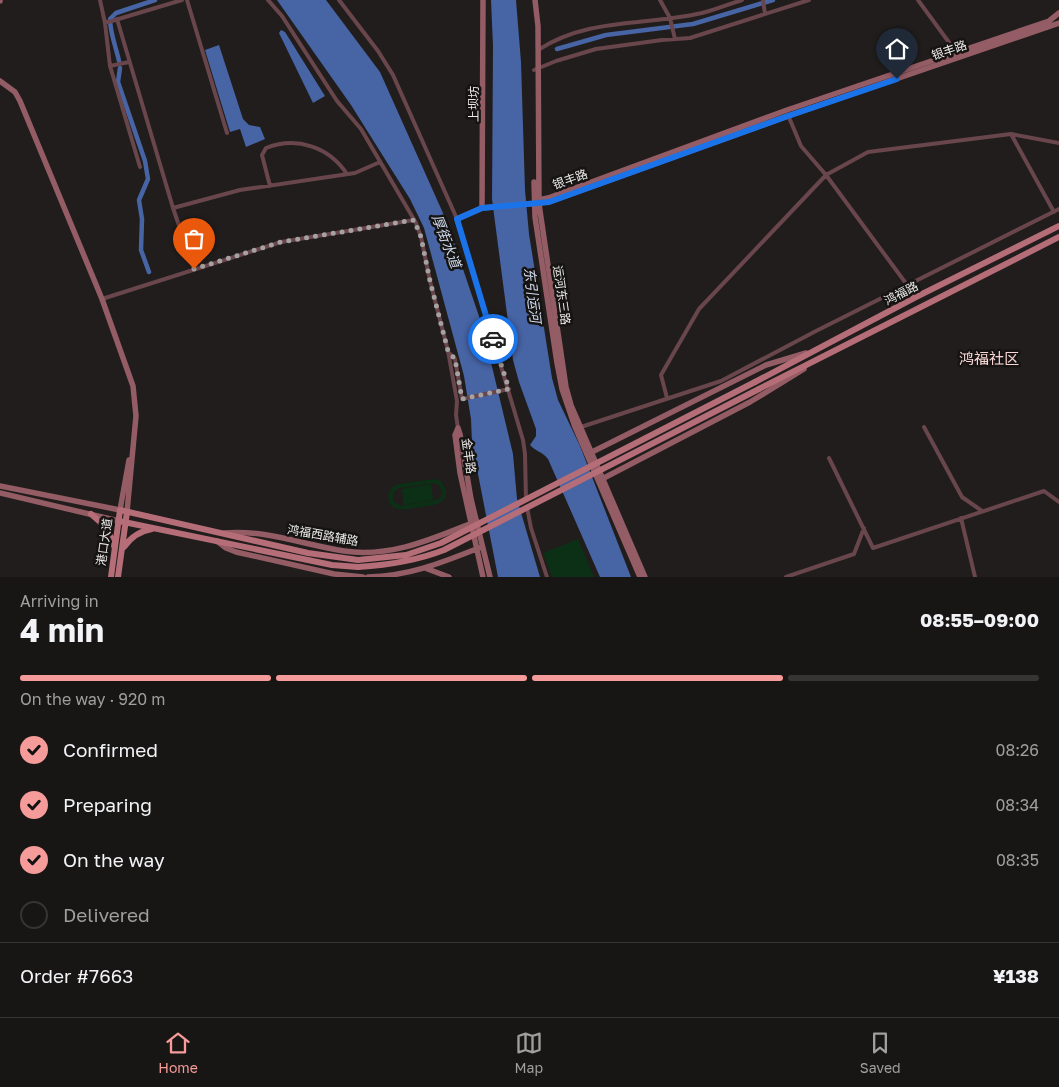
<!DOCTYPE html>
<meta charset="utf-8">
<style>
body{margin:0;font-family:"Golos Text","Noto Sans SC",sans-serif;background:#252322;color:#f1f3f6;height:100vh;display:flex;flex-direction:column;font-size:19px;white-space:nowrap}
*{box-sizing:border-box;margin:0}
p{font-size:16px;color:#9f9fa0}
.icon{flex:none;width:28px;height:28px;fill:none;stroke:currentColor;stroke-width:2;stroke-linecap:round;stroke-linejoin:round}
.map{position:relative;height:577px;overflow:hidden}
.drawer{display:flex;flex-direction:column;background:#181615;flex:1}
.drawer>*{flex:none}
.pin{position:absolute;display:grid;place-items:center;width:42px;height:42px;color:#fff;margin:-51px -21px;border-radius:50% 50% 50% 0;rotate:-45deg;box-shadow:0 0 5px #0007}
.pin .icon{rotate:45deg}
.courier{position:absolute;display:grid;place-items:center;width:50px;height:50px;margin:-25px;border:4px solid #1a73e8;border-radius:50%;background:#fff;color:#222;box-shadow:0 1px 6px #0007}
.headline em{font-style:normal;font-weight:700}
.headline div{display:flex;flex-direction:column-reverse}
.headline{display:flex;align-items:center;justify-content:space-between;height:85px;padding:0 20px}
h1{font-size:32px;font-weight:700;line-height:38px}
.bar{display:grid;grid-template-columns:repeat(4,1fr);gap:8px 5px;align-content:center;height:60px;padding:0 20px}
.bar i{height:6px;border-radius:4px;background:#363534}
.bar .current{background:#f59b99}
.bar p{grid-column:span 4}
.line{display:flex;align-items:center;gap:12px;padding:0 20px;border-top:1px solid #363534}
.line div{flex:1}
ol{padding:0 20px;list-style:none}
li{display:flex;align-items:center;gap:15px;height:55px}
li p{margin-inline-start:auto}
li .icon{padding:5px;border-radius:50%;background:#f59b99;color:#111;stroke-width:4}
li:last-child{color:#9f9fa0}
li i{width:28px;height:28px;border:2px solid #363534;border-radius:50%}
.menu{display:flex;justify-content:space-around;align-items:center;height:70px;border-top:1px solid #363534;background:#181615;font-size:14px;color:#9f9fa0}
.menu a{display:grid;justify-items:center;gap:2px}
.menu .current{color:#f59b99}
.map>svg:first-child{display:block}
.green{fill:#0b3015;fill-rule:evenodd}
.water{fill:#4764a4}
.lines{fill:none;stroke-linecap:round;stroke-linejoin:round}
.canal{stroke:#4764a4;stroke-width:4.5}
.street{stroke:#69464b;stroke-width:4}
.secondary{stroke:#945c64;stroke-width:5.5}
.primary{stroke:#b56d78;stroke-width:6}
.primary-bridge{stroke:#b56d78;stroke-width:6}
.done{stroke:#a5a2a1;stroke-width:5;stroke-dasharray:0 9}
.route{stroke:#1a73e8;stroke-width:6}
.labels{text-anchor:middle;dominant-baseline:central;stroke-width:5;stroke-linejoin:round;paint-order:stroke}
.street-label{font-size:12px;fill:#eceae9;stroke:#161413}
.water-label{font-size:14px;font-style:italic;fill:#d1dbed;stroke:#161413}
.quarter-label{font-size:15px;fill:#fad7d5;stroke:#161413}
</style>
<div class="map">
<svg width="1059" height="577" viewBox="0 0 1059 577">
<rect width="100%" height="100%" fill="#201d1c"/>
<path class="green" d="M435 479 441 481 446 490C446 494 446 498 442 501 437 506 427 506 420 507 407 509 385 515 389 492L393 487 399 484ZM434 483 439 485 442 491 441 497 437 500 401 506 393 501V494L396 490 400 488Z
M431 484 433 500 404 505 402 489Z
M578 539 594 577H552L543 553Z"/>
<path class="water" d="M277 0H326L380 72 447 222 482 325 513 454 517 499 540 577H498L472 443 471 419 464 376 424 228 410 199 351 105Z
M491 0H516L521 62 525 190 529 234 552 378 558 400 580 446 631 577H600L548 459C543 452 535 451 530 445L536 436V429L519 382 513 360 492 199 493 46Z
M281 30 285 32 325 96 313 103 279 33Z
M219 45 243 119 249 125 260 127 265 139 246 147 240 129 230 132 205 50Z"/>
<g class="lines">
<path class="canal" d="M557 49 606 35 693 24 773 0
M119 61C116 47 110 33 110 19L116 13 155 0
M120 68 118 82 145 161 148 179 139 200 142 219 141 250 149 272"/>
<path class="street" d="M100 0 105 23 110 66 140 167
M187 0 227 133
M268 0 282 16 337 101 361 129 416 223 421 237 430 281 448 351 457 401 456 415 458 428
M339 0 378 51 393 75 457 219 523 440 525 454 526 500
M660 0 670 18 675 39
M763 0 765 14
M918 0 956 52
M117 19 173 208 194 269
M105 23 182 0
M538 50C589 17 645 26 702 13 715 10 729 4 742 0
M110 66 129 62
M534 70 556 61 596 49 662 40 690 38 809 0
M788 115 801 146 826 175 916 297
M1011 134 1054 212
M270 186 262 155 266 148C297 136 329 147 347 174
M173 208 240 190 355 173 380 162
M102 299 281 242 414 220
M448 352 455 359 462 399 509 389
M667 398 661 375 699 309 826 175 868 152 1011 134 1059 143
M581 427 721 381 816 331 1059 209
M924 427 962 497 982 511
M829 458 873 548 1044 491 1059 502
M527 507 531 528 547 577
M961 518 975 577
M786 577 854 554 864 528"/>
<path class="secondary" d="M535 0 538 26 539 204 566 387 571 405 645 577
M0 1V0
M0 81 15 92 20 101 102 299 133 386 136 416 127 512
M534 182 535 217 557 363 562 389 575 427 640 577
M538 200 548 198 787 110 1049 21 1059 13
M482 208 483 0
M457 219 482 208 549 202 788 116 1059 23
M458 428 460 434 471 499 490 577
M458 428 455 435 460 473 483 577
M588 454 766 365 806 353
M602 479 750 402 804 369
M0 486 120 510 129 460
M0 493 119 521
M224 533C264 529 304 545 344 551 392 558 434 538 477 521
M217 541 226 548 236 552 334 574 363 577
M425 568 449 577
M368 577C409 576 441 563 479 548"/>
<path class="primary" d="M755 382 916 297 1059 226
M759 389 1059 237
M91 514 107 528 114 546
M119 521 332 565 358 567
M124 547C131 537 140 531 152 529
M111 577 120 510 308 553 358 560
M118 577 127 512"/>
<path class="primary-bridge" d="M358 560 406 555 441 543 755 382
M358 567C389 565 416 561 444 550L759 389"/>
</g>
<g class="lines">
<path class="done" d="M194 269 281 242 414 220 421 237 430 281 448 351 455 359 462 399 509 389 493 339"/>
<path class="route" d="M493 339 457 219 482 208 549 202 788 116 897 79"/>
</g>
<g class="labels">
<g class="street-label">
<text transform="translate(949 50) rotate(-19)">银丰路</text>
<text transform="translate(473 104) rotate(-90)">上坝坊</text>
<text transform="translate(570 179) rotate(-20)">银丰路</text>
<text transform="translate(901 293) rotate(-27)">鸿福路</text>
<text transform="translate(562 295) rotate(82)">运河东三路</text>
<text transform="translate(469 456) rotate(82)">金丰路</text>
<text transform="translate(323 535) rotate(10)">鸿福西路辅路</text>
<text transform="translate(104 542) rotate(-82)">港口大道</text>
</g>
<g class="water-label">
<text transform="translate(447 241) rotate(69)">厚街水道</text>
<text transform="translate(533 295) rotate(83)">东引运河</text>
</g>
<g class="quarter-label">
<text x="989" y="358">鸿福社区</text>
</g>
</g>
</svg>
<div class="pin" style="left:194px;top:269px;background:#ea580c"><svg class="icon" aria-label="bag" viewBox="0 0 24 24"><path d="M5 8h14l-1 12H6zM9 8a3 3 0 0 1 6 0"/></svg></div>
<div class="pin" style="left:897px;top:79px;background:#1f2937"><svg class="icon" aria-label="home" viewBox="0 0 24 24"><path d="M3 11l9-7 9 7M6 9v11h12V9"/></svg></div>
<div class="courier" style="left:493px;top:339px"><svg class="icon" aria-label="car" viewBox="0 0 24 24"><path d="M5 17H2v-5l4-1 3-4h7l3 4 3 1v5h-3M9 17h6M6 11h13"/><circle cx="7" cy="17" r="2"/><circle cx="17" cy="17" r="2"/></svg></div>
</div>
<section class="drawer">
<div class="headline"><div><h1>4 min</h1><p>Arriving in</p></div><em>08:55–09:00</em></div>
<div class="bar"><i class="current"></i><i class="current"></i><i class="current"></i><i></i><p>On the way · 920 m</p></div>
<ol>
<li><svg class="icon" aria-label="check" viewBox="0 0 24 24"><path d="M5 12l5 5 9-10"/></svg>Confirmed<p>08:26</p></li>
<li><svg class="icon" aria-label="check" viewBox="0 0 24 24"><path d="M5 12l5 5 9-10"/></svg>Preparing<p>08:34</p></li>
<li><svg class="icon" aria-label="check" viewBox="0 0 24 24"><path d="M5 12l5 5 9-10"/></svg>On the way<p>08:35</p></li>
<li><i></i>Delivered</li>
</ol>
<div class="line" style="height:65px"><div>Order #7663</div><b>¥138</b></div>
</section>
<nav class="menu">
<a class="current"><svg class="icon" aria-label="home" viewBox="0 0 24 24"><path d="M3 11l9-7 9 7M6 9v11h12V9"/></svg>Home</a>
<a><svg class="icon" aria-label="map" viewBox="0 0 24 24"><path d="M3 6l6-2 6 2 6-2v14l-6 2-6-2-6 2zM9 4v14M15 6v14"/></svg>Map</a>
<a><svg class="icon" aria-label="saved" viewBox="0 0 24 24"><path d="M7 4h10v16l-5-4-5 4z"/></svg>Saved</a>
</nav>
